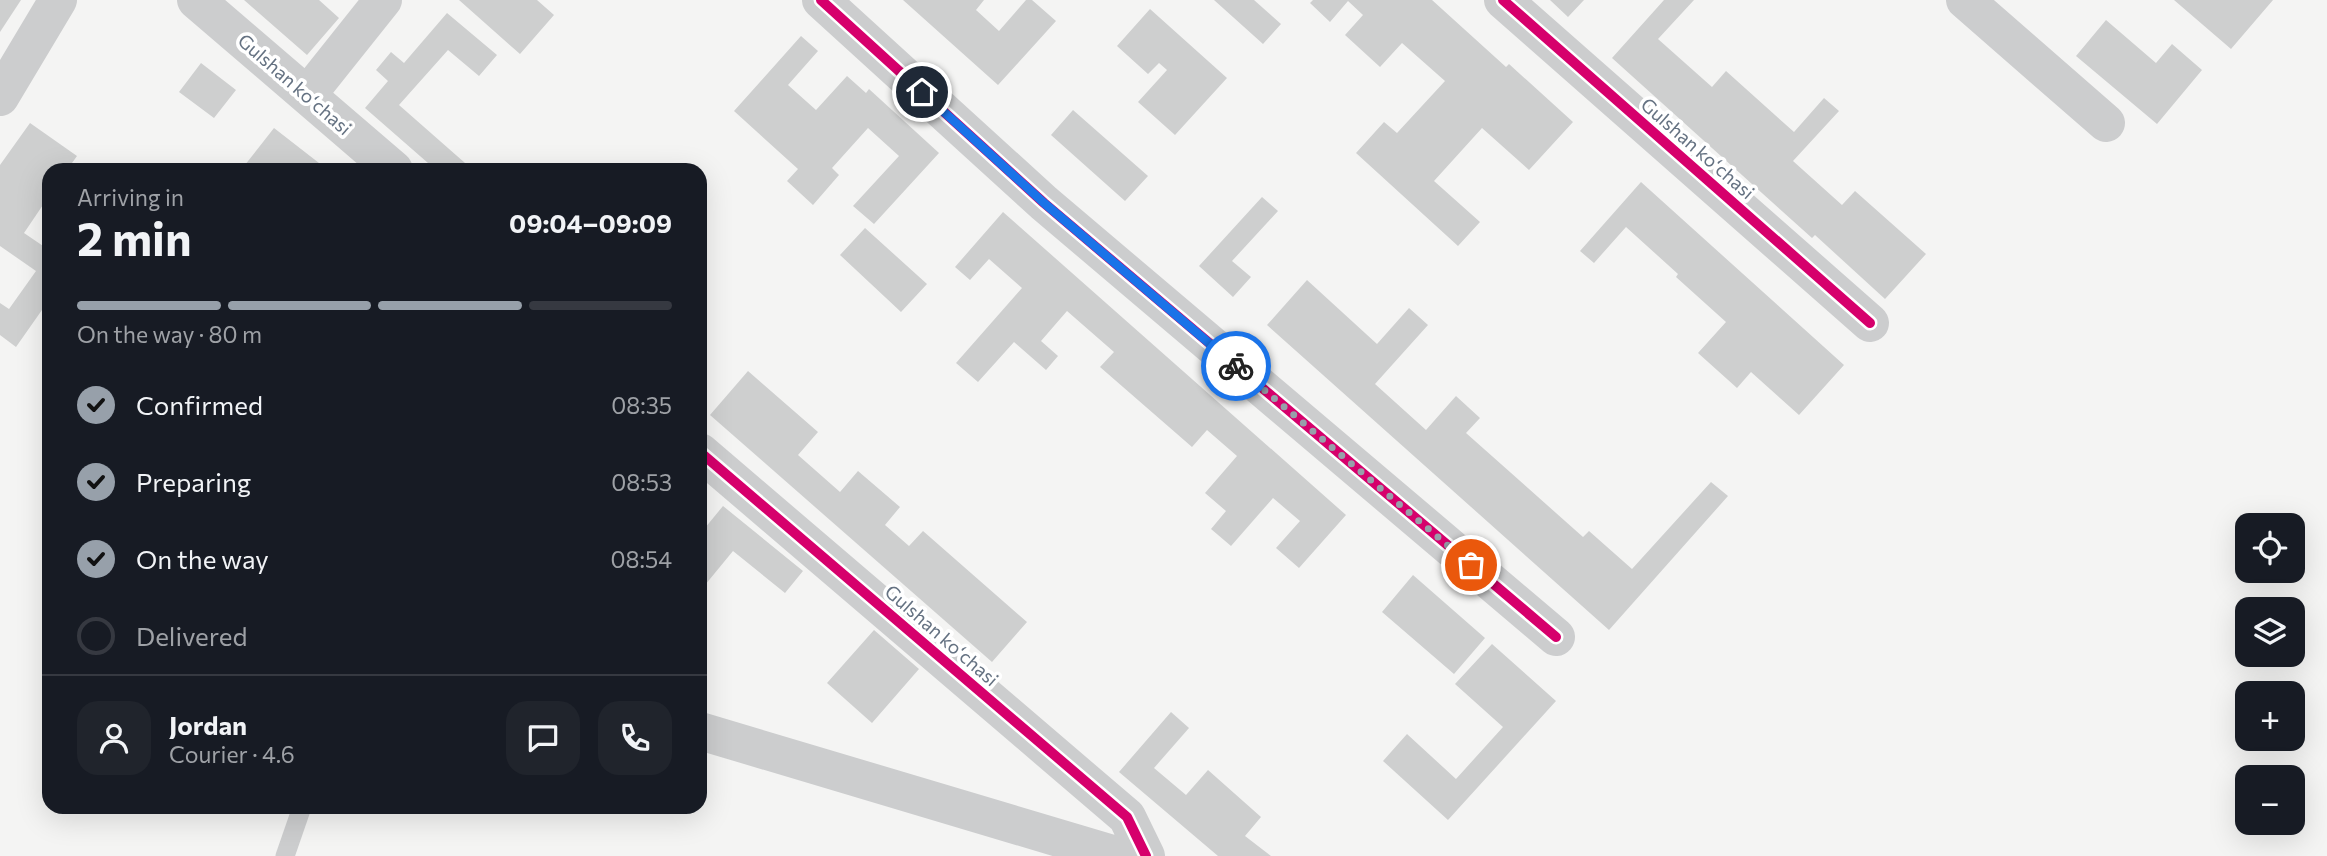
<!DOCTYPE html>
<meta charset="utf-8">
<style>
body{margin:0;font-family:Commissioner,sans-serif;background:#20242c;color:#f1f3f6;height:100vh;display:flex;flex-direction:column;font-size:26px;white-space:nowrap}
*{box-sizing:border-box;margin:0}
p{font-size:23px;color:#9ea1a6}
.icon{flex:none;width:38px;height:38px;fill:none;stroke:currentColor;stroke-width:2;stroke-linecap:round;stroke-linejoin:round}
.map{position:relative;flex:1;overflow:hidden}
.drawer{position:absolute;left:42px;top:163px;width:665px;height:651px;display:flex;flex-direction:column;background:#171b24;border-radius:21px;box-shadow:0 7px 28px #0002}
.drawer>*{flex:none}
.tools{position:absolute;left:2235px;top:513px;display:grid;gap:14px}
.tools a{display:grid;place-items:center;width:70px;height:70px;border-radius:14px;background:#171b24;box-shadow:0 7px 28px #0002;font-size:35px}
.pin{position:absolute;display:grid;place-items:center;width:60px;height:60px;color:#fff;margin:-30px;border:4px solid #fff;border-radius:50%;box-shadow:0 2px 7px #0007}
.courier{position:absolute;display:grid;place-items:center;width:70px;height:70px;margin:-35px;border:5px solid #1a73e8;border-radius:50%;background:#fff;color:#222;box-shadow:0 2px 9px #0007}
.summary em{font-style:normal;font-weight:700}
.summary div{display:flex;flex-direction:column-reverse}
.summary{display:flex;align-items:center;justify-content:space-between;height:119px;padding:0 35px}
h1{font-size:46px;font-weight:700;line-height:52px}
.bar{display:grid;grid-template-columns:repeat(4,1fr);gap:10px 7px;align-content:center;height:84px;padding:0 35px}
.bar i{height:9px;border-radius:5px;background:#363941}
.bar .on{background:#97a0aa}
.bar p{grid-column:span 4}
.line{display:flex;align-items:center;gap:18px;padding:0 35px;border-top:2px solid #363941}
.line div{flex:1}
.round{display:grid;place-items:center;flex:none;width:74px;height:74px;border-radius:21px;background:#20242c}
ol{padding:0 35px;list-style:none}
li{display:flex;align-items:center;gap:21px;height:77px}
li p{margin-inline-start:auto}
li .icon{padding:7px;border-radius:50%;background:#97a0aa;color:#111;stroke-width:4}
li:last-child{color:#9ea1a6}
li i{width:38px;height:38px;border:4px solid #363941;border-radius:50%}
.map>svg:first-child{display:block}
.building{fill:#cecfcf}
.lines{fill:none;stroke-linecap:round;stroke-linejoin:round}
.service{stroke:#cccdce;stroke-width:19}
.minor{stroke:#cccdce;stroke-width:38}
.cycleway-casing{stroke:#fff;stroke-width:15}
.cycleway{stroke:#d6006c;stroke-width:10}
.done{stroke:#97a0aa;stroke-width:7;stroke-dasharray:0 12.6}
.route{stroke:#1a73e8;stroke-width:9}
.labels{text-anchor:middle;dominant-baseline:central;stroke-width:7;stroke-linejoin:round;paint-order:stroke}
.street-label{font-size:19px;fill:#657282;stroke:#fff}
</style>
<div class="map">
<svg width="2327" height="856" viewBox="0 0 2327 856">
<rect width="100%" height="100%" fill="#f4f4f3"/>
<path class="building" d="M0 0H21L0 32Z
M244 0H319L339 18 307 55Z
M459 0H537L554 15 520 54Z
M903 0H984L976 10 999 31 1026 0H1032L1056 21 998 85Z
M1214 0H1254L1281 24 1263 44Z
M1313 0H1432L1506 67 1509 64 1573 122 1529 170 1482 128 1434 181 1480 222 1458 246 1356 153 1384 122 1397 133 1445 81 1402 43 1380 67 1345 35 1363 15 1348 1 1330 22 1310 3Z
M1550 0H1584L1568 17Z
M1664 0H1694L1658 39 1712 87 1726 71 1794 132 1824 98 1839 111 1793 161 1842 205 1855 191 1926 254 1885 299 1815 235 1812 238 1612 58Z
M2174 0H2273L2231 49Z
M1150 9 1227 78 1175 135 1138 102 1167 70 1159 63 1148 74 1117 46Z
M447 13 497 55 479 76 448 50 399 105 473 170H436L365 108 388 81 376 70 391 52 404 63Z
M2106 20 2156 63 2172 44 2202 70 2157 124 2076 56Z
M801 36 818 51 788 85 816 110 847 76 866 93 869 89 939 153 874 224 853 206 899 156 868 128 832 168 839 175 813 205 787 181 798 169 734 111Z
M201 63 236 90 214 118 179 92Z
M1073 110 1148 176 1125 201 1051 135Z
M30 123 77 156 67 170H49V196L24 233 49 250V300L16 347 0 335V303L9 309 36 271 0 246V165Z
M274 128 328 170H241Z
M1641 182 1844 365 1799 415 1751 372 1737 388 1698 353 1726 322 1676 277 1678 274 1626 227 1594 263 1580 251Z
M1262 197 1278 211 1232 261 1251 277 1233 297 1199 266Z
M1003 212 1346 515 1299 568 1276 548 1300 521 1273 498 1231 546 1211 529 1226 511 1205 493 1237 456 1207 430 1192 447 1100 367 1114 352 1067 311 1041 341 1058 356 1046 370 1014 342 978 382 956 363 1022 288 989 259 970 280 955 267Z
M865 228 927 284 901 312 840 255Z
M1307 280 1377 344 1409 308 1428 325 1375 384 1426 430 1456 396 1480 418 1466 433 1583 537 1589 531 1632 569 1711 482 1728 496 1609 630 1267 325Z
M748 371 818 432 798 455 840 492 858 471 900 507 885 525 909 546 923 531 1027 622 992 662 710 415Z
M723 506 803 571 785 593 733 551 705 585 700 581V534Z
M1413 575 1485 638 1454 674 1382 612Z
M874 630 919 669 872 723 827 683Z
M1492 644 1556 701 1448 820 1383 761 1407 734 1456 779 1503 727 1455 684Z
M1171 712 1189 728 1154 768 1186 795 1208 770 1261 817 1245 836 1271 856H1218L1119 772Z"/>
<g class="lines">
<path class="service" d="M285 856 302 807"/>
<path class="minor" d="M196 0 394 170
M821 0 1044 203 1556 637
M1503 0 1870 323
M1965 0 2106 123
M308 94 383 0
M0 97 58 0
M700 452 1127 817 1146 856
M700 731 1119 856"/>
<defs>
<path id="cycleway" d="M821 0 1044 203 1556 637
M1503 0 1870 323
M700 452 1127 817 1146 856"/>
</defs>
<use href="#cycleway" class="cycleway-casing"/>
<use href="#cycleway" class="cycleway"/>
</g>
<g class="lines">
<path class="done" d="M1236 366 1471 565"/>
<path class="route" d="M922 92 1044 203 1236 366"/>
</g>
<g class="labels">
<g class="street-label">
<text transform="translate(295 84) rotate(41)">Gulshan koʻchasi</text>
<text transform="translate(1698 148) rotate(41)">Gulshan koʻchasi</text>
<text transform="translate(942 635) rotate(41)">Gulshan koʻchasi</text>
</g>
</g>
</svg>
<div class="tools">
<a><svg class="icon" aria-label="locate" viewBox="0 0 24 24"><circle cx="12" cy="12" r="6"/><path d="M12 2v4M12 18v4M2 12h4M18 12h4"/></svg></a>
<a><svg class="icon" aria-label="layers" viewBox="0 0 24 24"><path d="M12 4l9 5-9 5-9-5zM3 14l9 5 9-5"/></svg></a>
<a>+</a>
<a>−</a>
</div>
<div class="pin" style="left:1471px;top:565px;background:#ea580c"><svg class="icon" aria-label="bag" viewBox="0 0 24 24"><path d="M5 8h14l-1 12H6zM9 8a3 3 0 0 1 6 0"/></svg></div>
<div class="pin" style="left:922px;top:92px;background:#1f2937"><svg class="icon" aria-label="home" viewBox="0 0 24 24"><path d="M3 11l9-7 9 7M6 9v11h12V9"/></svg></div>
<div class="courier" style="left:1236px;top:366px"><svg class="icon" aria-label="bike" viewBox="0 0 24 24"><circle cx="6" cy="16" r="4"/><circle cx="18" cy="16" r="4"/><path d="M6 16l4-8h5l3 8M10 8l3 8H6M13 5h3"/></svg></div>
<section class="drawer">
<div class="summary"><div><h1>2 min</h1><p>Arriving in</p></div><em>09:04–09:09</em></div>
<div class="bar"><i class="on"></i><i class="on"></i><i class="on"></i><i></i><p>On the way · 80 m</p></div>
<ol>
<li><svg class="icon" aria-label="check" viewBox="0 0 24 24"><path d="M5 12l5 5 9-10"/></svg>Confirmed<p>08:35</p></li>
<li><svg class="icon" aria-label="check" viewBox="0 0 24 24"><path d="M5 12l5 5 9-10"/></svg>Preparing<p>08:53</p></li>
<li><svg class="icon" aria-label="check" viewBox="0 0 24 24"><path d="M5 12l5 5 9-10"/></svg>On the way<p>08:54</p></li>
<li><i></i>Delivered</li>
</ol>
<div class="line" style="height:126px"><a class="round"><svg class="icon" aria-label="person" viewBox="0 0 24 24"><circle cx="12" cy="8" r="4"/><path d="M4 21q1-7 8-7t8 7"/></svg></a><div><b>Jordan</b><p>Courier · 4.6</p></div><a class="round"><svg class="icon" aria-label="chat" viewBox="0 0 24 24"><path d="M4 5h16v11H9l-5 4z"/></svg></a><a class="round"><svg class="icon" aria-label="phone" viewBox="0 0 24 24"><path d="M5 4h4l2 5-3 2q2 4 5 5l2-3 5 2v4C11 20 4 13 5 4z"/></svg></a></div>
</section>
</div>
